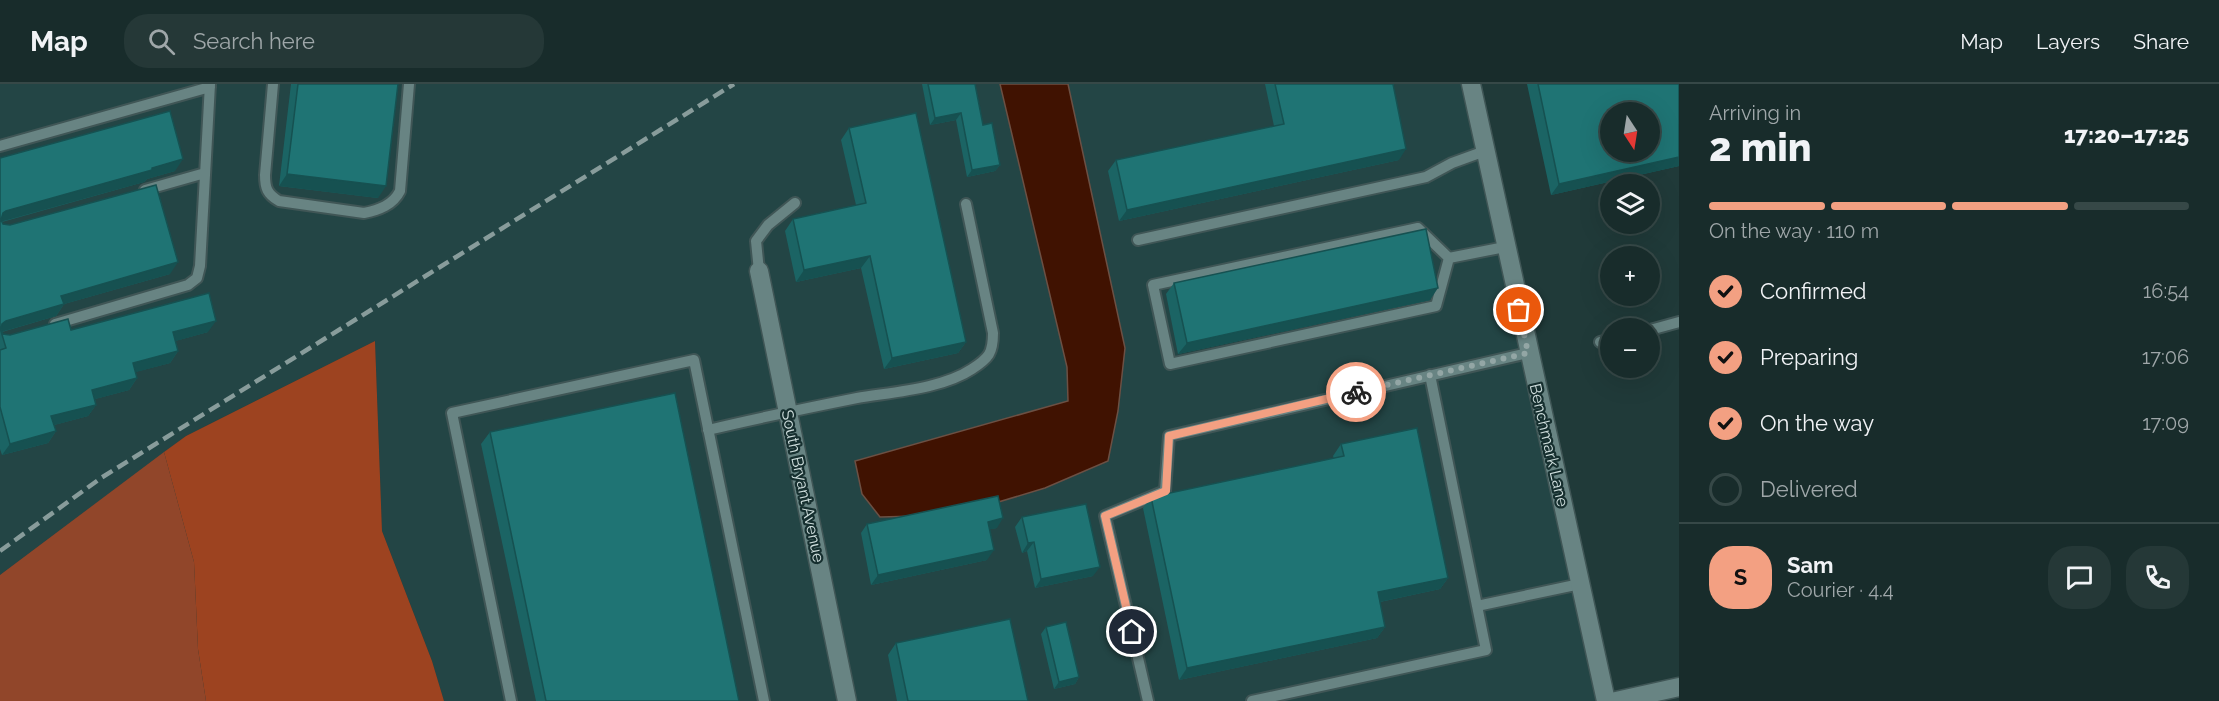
<!DOCTYPE html>
<meta charset="utf-8">
<style>
body{margin:0;font-family:Raleway,sans-serif;background:#253837;color:#f1f3f6;height:100vh;display:flex;flex-direction:column;font-size:22px;white-space:nowrap}
*{box-sizing:border-box;margin:0}
p{font-size:20px;color:#9fa7a9}
.icon{flex:none;width:33px;height:33px;fill:none;stroke:currentColor;stroke-width:2;stroke-linecap:round;stroke-linejoin:round}
.map{position:relative;flex:1;overflow:hidden}
.side{display:flex;flex-direction:column;background:#182c2b;width:540px}
.side>*{flex:none}
.needle{width:39px;rotate:168deg}
.controls{position:absolute;left:1600px;top:18px;display:grid;gap:12px}
.controls a{display:grid;place-items:center;width:60px;height:60px;border-radius:50%;background:#182c2b;box-shadow:0 6px 24px #0002,0 0 0 2px #364847;font-size:30px}
.pin{position:absolute;display:grid;place-items:center;width:51px;height:51px;color:#fff;margin:-26px;border:3px solid #fff;border-radius:50%;box-shadow:0 2px 6px #0007}
.courier{position:absolute;display:grid;place-items:center;width:60px;height:60px;margin:-30px;border:4px solid #f3a082;border-radius:50%;background:#fff;color:#222;box-shadow:0 2px 8px #0007}
.summary em{font-style:normal;font-weight:800}
.summary div{display:flex;flex-direction:column-reverse}
.summary{display:flex;align-items:center;justify-content:space-between;height:102px;padding:0 30px}
h1{font-size:39px;font-weight:800;line-height:45px}
.bar{display:grid;grid-template-columns:repeat(4,1fr);gap:9px 6px;align-content:center;height:72px;padding:0 30px}
.bar i{height:8px;border-radius:4px;background:#364847}
.bar .active{background:#f3a082}
.bar p{grid-column:span 4}
.line{display:flex;align-items:center;gap:15px;padding:0 30px;border-top:2px solid #364847}
.line div{flex:1}
.round{display:grid;place-items:center;flex:none;width:63px;height:63px;border-radius:24px;background:#253837}
ol{padding:0 30px;list-style:none}
li{display:flex;align-items:center;gap:18px;height:66px}
li p{margin-inline-start:auto}
li .icon{padding:6px;border-radius:50%;background:#f3a082;color:#111;stroke-width:4}
li:last-child{color:#9fa7a9}
li i{width:33px;height:33px;border:3px solid #364847;border-radius:50%}
header{display:flex;align-items:center;gap:36px;box-sizing:border-box;height:84px;padding:0 30px;background:#182c2b;border-bottom:2px solid #364847}
header strong{font-size:28px}
nav{display:flex;gap:33px;margin-inline-start:auto;font-size:21px}
.search{width:420px;height:54px;background:#253837;display:flex;align-items:center;gap:15px;box-sizing:border-box;padding:0 21px;border-radius:24px;color:#9fa7a9;font-size:22px}
main{display:flex;flex:1;min-height:0}
.map>svg:first-child{display:block}
.built{fill:#234545}
.green{fill:#91462a}
.forest{fill:#9d4320}
.water{fill:#401201;stroke:#6c5044;stroke-width:1.5}
.lines{fill:none;stroke-linecap:round;stroke-linejoin:round}
.lane-casing{stroke:#405656;stroke-width:14}
.street-casing{stroke:#405656;stroke-width:21}
.lane{stroke:#688483;stroke-width:10}
.street{stroke:#688483;stroke-width:18}
.rail{stroke:#889c9b;stroke-width:4.5;stroke-dasharray:12 6;stroke-linecap:butt}
.wall{fill:#1b6464}
.shaded-wall{fill:#165151}
.building{fill:#1f7474;stroke:#165151;stroke-width:1.5;fill-rule:evenodd}
.done{stroke:#93a6a5;stroke-width:6;stroke-dasharray:0 10.8}
.route{stroke:#f3a082;stroke-width:8}
.labels{text-anchor:middle;dominant-baseline:central;stroke-width:4.5;stroke-linejoin:round;paint-order:stroke}
.street-label{font-size:16px;fill:#d1e0df;stroke:#162f2f}
</style>
<header>
<strong>Map</strong>
<div class="search"><svg class="icon" aria-label="search" viewBox="0 0 24 24"><circle cx="10" cy="10" r="6"/><path d="M15 15l6 6"/></svg>Search here</div>
<nav><a>Map</a><a>Layers</a><a>Share</a></nav>
</header>
<main>
<div class="map">
<svg width="1679" height="617" viewBox="0 0 1679 617">
<rect width="100%" height="100%" fill="#203a39"/>
<path class="built" d="M0 0H1000L1067 283 1068 317 855 377H1108L1118 327 1125 264 1068 0H1482L1604 617H444L432 577 382 447 375 257 186 352 0 491Z"/>
<path class="green" d="M164 368 194 478 198 565 206 617H0V491Z"/>
<path class="forest" d="M375 257 382 447 432 577 444 617H206L198 565 194 478 164 368 186 352Z"/>
<path class="water" d="M1000 0H1068L1125 264 1118 327 1108 377 1045 404 955 431 880 433 862 410 855 377 1068 317 1067 283Z"/>
<g class="lines">
<defs>
<path id="lane" d="M273 0 265 91C265 104 267 110 279 117L364 129C379 126 393 121 400 107L409 0
M0 62 210 3
M145 106 205 89
M1138 156 1426 93 1452 79 1485 67
M1449 174 1436 222 1170 280 1153 201 1418 144 1449 174 1505 163
M759 187 756 157 768 141 795 119
M55 240 188 201 197 194 200 182 210 0
M1650 246 1679 238
M1600 258 1611 255
M708 346C758 334 807 324 857 314 892 308 942 305 972 285 989 274 993 269 993 249L966 120
M1477 522 1580 500
M511 617 452 329 694 276 764 617
M1148 617 1105 432 1165 407 1169 352 1528 269
M1252 617 1486 566 1430 291"/>
<path id="street" d="M1471 0 1606 617
M759 187 847 617
M1616 617 1679 603"/>
</defs>
<use href="#lane" class="lane-casing"/>
<use href="#street" class="street-casing"/>
<use href="#lane" class="lane"/>
<use href="#street" class="street"/>
<path class="rail" d="M0 467 101 394 734 0"/>
</g>
<path class="wall" d="M291 0H398L378 114 279 102Z
M922 0H975L983 41 1000 81 995 87 967 93 956 36 930 41Z
M1265 0H1394L1393 2 1399 76 1119 137 1108 87 1116 76 1274 42Z
M1527 0H1679V82L1551 111Z
M849 44 966 258 958 269 884 285 861 184 796 198 785 147 793 135 856 121 841 56Z
M0 74 175 87 147 95 144 98 2 138 3 140 170 190 64 220 56 232 2 248 3 250 10 251 71 246 208 248 175 257 178 267 170 279 135 288 137 294 129 306 95 315 96 321 88 332 54 341 56 347 48 359 2 371 0 365Z
M1174 199 1430 216 1178 270 1166 210Z
M490 348 739 617H536L481 360Z
M1341 360 1448 494 1440 505 1380 518 1385 543 1377 554 1179 596 1143 424 1151 413 1334 375 1333 372Z
M1022 433 1093 492 1035 504 1027 467 1022 469 1015 443Z
M867 440 997 444 989 445 987 476 871 501 861 449Z
M1046 543 1079 593 1075 600 1054 605 1041 550Z
M896 559 1028 617H897L888 571Z"/>
<path class="shaded-wall" d="M961 29 956 36 930 41 935 34Z
M1406 65 1399 76 1119 137 1127 126Z
M1679 73V82L1551 111 1559 100Z
M183 75 175 87 147 95 144 98 0 138 3 129 6 127Z
M1000 81 995 87 967 93 972 86Z
M287 90 386 102 378 114 279 102Z
M870 172 861 184 796 198 804 186Z
M178 178 170 190 64 220 56 232 1 248 2 240 6 237 61 212Z
M1438 204 1430 216 1178 270 1187 259Z
M216 237 208 248 165 260 173 248Z
M966 258 958 269 884 285 892 274Z
M178 267 170 279 125 291 133 279Z
M137 294 129 306 84 318 92 306Z
M96 321 88 332 43 344 51 332Z
M56 347 48 359 2 371 10 360Z
M1003 434 997 444 981 447 988 438Z
M1034 458 1027 467 1022 469 1028 459Z
M994 466 987 476 871 501 878 491Z
M1100 483 1093 492 1035 504 1041 495Z
M1448 494 1440 505 1370 520 1378 508Z
M1385 543 1377 554 1179 596 1187 584Z
M1079 593 1075 600 1054 605 1059 598Z"/>
<path class="building" d="M298 0H398L386 102 287 90Z
M928 0H975L983 41 992 39 1000 81 972 86 961 29 935 34Z
M1275 0H1393L1406 65 1127 126 1116 76 1284 40Z
M1538 0H1679V73L1559 100ZM1611 28H1650V68H1611Z
M170 27 183 75 152 84V86L6 127 3 129 1 136 3 140 10 141 156 101 178 178 61 212 64 220 6 237 2 240 1 246 3 250 10 251 68 235 71 246 209 209 216 237 173 248 178 267 133 279 137 294 92 306 96 321 51 332 56 347 10 360 0 323V266L6 264 0 244V74Z
M916 29 966 258 892 274 870 172 804 186 793 135 866 119 849 44Z
M1426 145 1438 204 1187 259 1174 199Z
M675 309 739 617H546L490 348Z
M1417 344 1448 494 1378 508 1385 543 1187 584 1151 413 1344 372 1341 360Z
M998 412 1003 434 988 438 994 466 878 491 867 440Z
M1086 420 1100 483 1041 495 1034 458 1028 459 1022 433Z
M1010 535 1028 617H908L896 559Z
M1066 538 1079 593 1059 598 1046 543Z"/>
<g class="lines">
<path class="done" d="M1356 308 1528 269 1519 226"/>
<path class="route" d="M1132 548 1105 432 1166 407 1169 352 1356 308"/>
</g>
<g class="labels">
<g class="street-label">
<text transform="translate(1549 361) rotate(77)">Benchmark Lane</text>
<text transform="translate(803 402) rotate(78)">South Bryant Avenue</text>
</g>
</g>
</svg>
<div class="controls">
<a><svg class="needle" viewBox="-14 -14 28 28"><path d="M0-13l5 13h-10z" fill="#e53935"/><path d="M0 13l5-13h-10z" fill="#9fa7a9"/></svg></a>
<a><svg class="icon" aria-label="layers" viewBox="0 0 24 24"><path d="M12 4l9 5-9 5-9-5zM3 14l9 5 9-5"/></svg></a>
<a>+</a>
<a>−</a>
</div>
<div class="pin" style="left:1519px;top:226px;background:#ea580c"><svg class="icon" aria-label="bag" viewBox="0 0 24 24"><path d="M5 8h14l-1 12H6zM9 8a3 3 0 0 1 6 0"/></svg></div>
<div class="pin" style="left:1132px;top:548px;background:#1f2937"><svg class="icon" aria-label="home" viewBox="0 0 24 24"><path d="M3 11l9-7 9 7M6 9v11h12V9"/></svg></div>
<div class="courier" style="left:1356px;top:308px"><svg class="icon" aria-label="bike" viewBox="0 0 24 24"><circle cx="6" cy="16" r="4"/><circle cx="18" cy="16" r="4"/><path d="M6 16l4-8h5l3 8M10 8l3 8H6M13 5h3"/></svg></div>
</div>
<section class="side">
<div class="summary"><div><h1>2 min</h1><p>Arriving in</p></div><em>17:20–17:25</em></div>
<div class="bar"><i class="active"></i><i class="active"></i><i class="active"></i><i></i><p>On the way · 110 m</p></div>
<ol>
<li><svg class="icon" aria-label="check" viewBox="0 0 24 24"><path d="M5 12l5 5 9-10"/></svg>Confirmed<p>16:54</p></li>
<li><svg class="icon" aria-label="check" viewBox="0 0 24 24"><path d="M5 12l5 5 9-10"/></svg>Preparing<p>17:06</p></li>
<li><svg class="icon" aria-label="check" viewBox="0 0 24 24"><path d="M5 12l5 5 9-10"/></svg>On the way<p>17:09</p></li>
<li><i></i>Delivered</li>
</ol>
<div class="line" style="height:108px"><b class="round" style="background:#f3a082;color:#111">S</b><div><b>Sam</b><p>Courier · 4.4</p></div><a class="round"><svg class="icon" aria-label="chat" viewBox="0 0 24 24"><path d="M4 5h16v11H9l-5 4z"/></svg></a><a class="round"><svg class="icon" aria-label="phone" viewBox="0 0 24 24"><path d="M5 4h4l2 5-3 2q2 4 5 5l2-3 5 2v4C11 20 4 13 5 4z"/></svg></a></div>
</section>
</main>
